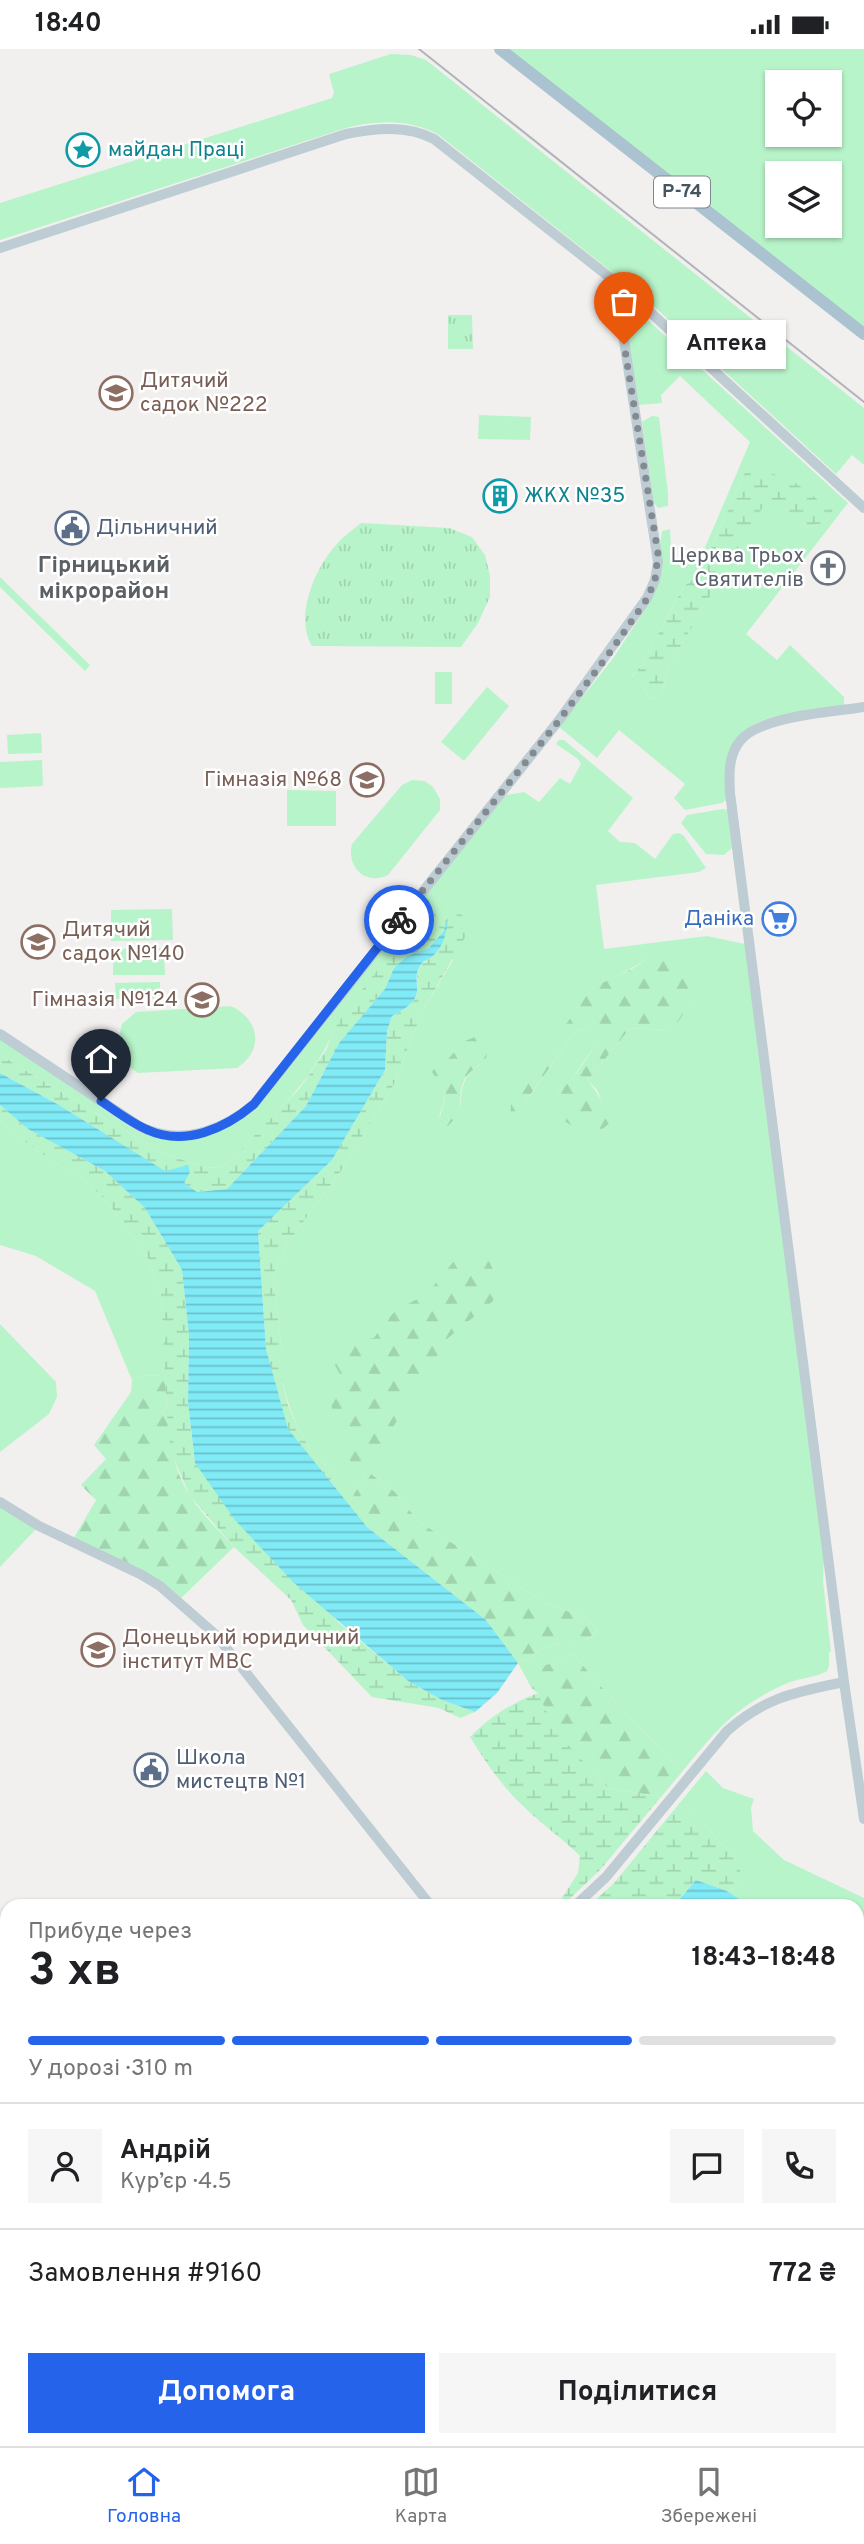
<!DOCTYPE html>
<html lang="uk">
<meta charset="utf-8">
<style>
body{margin:0;font-family:Overpass,sans-serif;background:#f6f6f6;color:#202124;height:100vh;display:flex;flex-direction:column;font-size:26px;white-space:nowrap}
*{box-sizing:border-box;margin:0}
p{font-size:23px;color:#757577}
.icon{flex:none;width:38px;height:38px;fill:none;stroke:currentColor;stroke-width:2;stroke-linecap:round;stroke-linejoin:round}
.map{position:relative;flex:1;overflow:hidden}
.side{position:absolute;left:0px;top:1850px;width:864px;height:548px;display:flex;flex-direction:column;background:#fff;border-radius:21px 21px 0 0;box-shadow:0 2px 5px #0004}
.side>*{flex:none}
.tools{position:absolute;left:765px;top:21px;display:grid;gap:14px}
.tools a{display:grid;place-items:center;width:77px;height:77px;border-radius:0px;background:#fff;box-shadow:0 2px 5px #0004;font-size:35px}
.pin{position:absolute;display:grid;place-items:center;width:60px;height:60px;color:#fff;margin:-72px -30px;border-radius:50% 50% 50% 0;rotate:-45deg;box-shadow:0 0 7px #0007}
.pin .icon{rotate:45deg}
.courier{position:absolute;display:grid;place-items:center;width:70px;height:70px;margin:-35px;border:5px solid #2563eb;border-radius:50%;background:#fff;color:#222;box-shadow:0 2px 9px #0007}
.bubble{position:absolute;height:49px;border-radius:0px;background:#fff;box-shadow:0 2px 5px #0004;font-size:23px;font-weight:700;line-height:49px;text-align:center}
.summary em{font-style:normal;font-weight:700}
.summary div{display:flex;flex-direction:column-reverse}
.summary{display:flex;align-items:center;justify-content:space-between;height:119px;padding:0 28px}
h1{font-size:46px;font-weight:700;line-height:52px}
.bar{display:grid;grid-template-columns:repeat(4,1fr);gap:10px 7px;align-content:center;height:84px;padding:0 28px}
.bar i{height:9px;border-radius:5px;background:#e0e0e0}
.bar .on{background:#2563eb}
.bar p{grid-column:span 4}
.line{display:flex;align-items:center;gap:18px;padding:0 28px;border-top:2px solid #e0e0e0}
.line div{flex:1}
.round{display:grid;place-items:center;flex:none;width:74px;height:74px;border-radius:0px;background:#f6f6f6}
.action{display:flex;gap:14px;margin-top:auto;padding:14px 28px}
.action a{flex:1;height:80px;border-radius:0px;background:#2563eb;color:#fff;font-size:28px;font-weight:700;line-height:80px;text-align:center}
.action a+a{background:#f6f6f6;color:#202124}
.status{display:flex;justify-content:space-between;align-items:center;height:49px;padding:0 35px;background:#fff;direction:ltr}
.status svg{height:19px;fill:currentColor}
.dock{display:flex;justify-content:space-around;align-items:center;height:98px;border-top:2px solid #e0e0e0;background:#fff;font-size:19px;color:#757577}
.dock a{display:grid;justify-items:center;gap:4px}
.dock .on{color:#2563eb}
.map>svg:first-child{display:block}
.green{fill:#b8f4c9;fill-rule:evenodd}
.forest{fill:url(#forest-firs)}
.wetland{fill:url(#wetland-marsh)}
.park{fill:url(#park-tufts)}
.water{fill:url(#water-rules)}
.lines{fill:none;stroke-linecap:round;stroke-linejoin:round}
.minor{stroke:#beccd3;stroke-width:10}
.major{stroke:#abc2d1;stroke-width:12}
.tram{stroke:#b0b5ba;stroke-width:2}
.done{stroke:#828b91;stroke-width:7;stroke-dasharray:0 12.6}
.route{stroke:#2563eb;stroke-width:9}
.labels{text-anchor:middle;dominant-baseline:central;stroke-width:5;stroke-linejoin:round;paint-order:stroke}
.shield{fill:#fff;stroke:#7d888f;stroke-width:2}
.shield-label{font-size:19px;font-weight:bold;fill:#45555f}
.culture-label{font-size:21px;fill:#0d838f;stroke:#fff;text-anchor:start}
.education-label{font-size:21px;fill:#785e54;stroke:#fff;text-anchor:start}
.service-label{font-size:21px;fill:#4e5e75;stroke:#fff;text-anchor:start}
.worship-label{font-size:21px;fill:#5b616d;stroke:#fff;text-anchor:end}
.shop-label{font-size:21px;fill:#366cbe;stroke:#fff;text-anchor:end}
.neighbourhood-label{font-size:23px;font-weight:bold;fill:#5b6065;stroke:#fff}
</style>
<div class="status"><b>18:40</b><svg viewBox="0 0 49 12"><path d="M0 12V9h3v3zM5 12V6h3v6zM10 12V3h3v9zM15 12V0h3v12zM26 1h20v11H26zM47 4h2v5h-2z"/></svg></div>
<div class="map">
<svg width="864" height="2397" viewBox="0 0 864 2397">
<defs>
<pattern id="forest-firs" width="22" height="20" patternUnits="userSpaceOnUse" patternTransform="scale(1.75)"><rect width="22" height="20" fill="#b8f4c9"/><path d="M5 1l3.5 6h-7zM16 11l3.5 6h-7z" fill="#a0d3af"/></pattern>
<pattern id="wetland-marsh" width="20" height="14" patternUnits="userSpaceOnUse" patternTransform="scale(1.75)"><rect width="20" height="14" fill="#b8f4c9"/><path d="M1 5h8M5 5V1M11 12h8M15 12V8" fill="none" stroke="#a0d3af"/></pattern>
<pattern id="park-tufts" width="24" height="20" patternUnits="userSpaceOnUse" patternTransform="scale(1.75)"><rect width="24" height="20" fill="#b8f4c9"/><path d="M3 7l-1-3M5 7V3M7 7l1-3M15 17l-1-3M17 17v-4M19 17l1-3" fill="none" stroke="#a0d3af"/></pattern>
<pattern id="water-rules" width="6" height="5" patternUnits="userSpaceOnUse" patternTransform="scale(1.75)"><rect width="6" height="5" fill="#80eaf6"/><path d="M0 2.5h6" fill="none" stroke="#6bc0ca"/></pattern>
</defs>
<rect width="100%" height="100%" fill="#f2efef"/>
<path class="green" d="M500 0H864V285ZM777 33H830V86H777ZM777 124H830V177H777Z
M391 5 411 6 426 11 864 359V416L852 406 836 425 646 250 439 86C410 70 377 71 346 79L0 191V154L332 49 334 44 329 25Z
M639 263 848 454 746 585 777 611 790 596 844 648V659C776 666 717 662 726 751L722 754 685 761 674 749 685 735 619 681 597 709 559 678 614 608 651 551 662 482 670 480 672 514 698 515 750 393 680 327 661 346 662 354 639 356 626 281 630 267ZM744 425 833 462 826 473 809 478 764 455 667 620 662 645 650 651 641 635 632 627 641 617 684 537 699 526Z
M479 366 531 368 530 391 478 390Z
M652 367 659 368 668 445V457L658 459 654 454 642 373Z
M0 528 90 616 85 622 0 538Z
M435 623H452V655H435Z
M487 638 509 657 464 712 441 693Z
M41 684 42 704 8 705 7 686Z
M559 691H564L633 749 608 782 620 793 635 794 655 810 673 785 679 784 684 787 706 819 699 823 596 836 604 900 707 887 745 895 824 1505 823 1532 831 1603H829V1617L827 1622C815 1629 798 1629 785 1635 735 1658 716 1681 682 1723L593 1629 574 1605 540 1619 532 1640 518 1614C531 1610 540 1599 553 1596 570 1591 587 1597 598 1580L585 1569 544 1553 418 1472 395 1443 367 1422 348 1456 334 1438 338 1431 336 1425 314 1407 299 1381 289 1356 282 1332V1302L273 1226 287 1195 341 1122 394 1035 422 963 453 911 419 869 334 981C312 1034 267 1073 228 1114L220 1118 206 1119 163 1104 0 1006V990L137 1082C174 1100 207 1088 241 1071L506 746 524 743 539 753 560 729 570 735 581 715 578 710 556 695ZM648 909 694 949 678 972 667 981 630 979 588 1031 597 1041 611 1073 600 1080 557 1045 569 1034 596 995 597 990 585 979 576 982 523 1056 585 948C604 932 628 923 648 909ZM455 1005 480 1016C464 1025 461 1038 461 1056L439 1067C441 1061 445 1053 445 1045 444 1026 438 1020 455 1005Z
M42 711 43 737 0 739V713Z
M412 731 425 732 433 738 440 750V761L388 826C366 837 346 818 352 795L402 736Z
M287 741 336 742V777H287Z
M723 760 728 761 732 799 724 806 706 805 681 774 687 766Z
M172 860 173 891 111 892V861Z
M164 899 165 926H113V900Z
M160 933V949L116 950 115 934Z
M231 957C259 970 265 1001 237 1019L138 1024 127 1016 117 996 122 975 136 963Z
M0 1072 37 1102 85 1131 109 1155 149 1211 161 1246 165 1316 160 1327 146 1326 132 1331 95 1242 36 1207 0 1196Z
M0 1275 56 1333 57 1348 49 1365 0 1403Z
M0 1456 37 1479 0 1518Z
M706 1722 723 1739 754 1750 751 1759 753 1782 784 1811 864 1849V1941L858 1935V1857H750L727 1842 741 1836 734 1805 721 1795 706 1776 678 1756Z"/>
<path class="forest" d="M671 906 682 914 694 949 678 973 667 981 630 979 588 1031 613 1068 611 1073 596 1085C579 1082 550 1071 557 1048 558 1041 566 1037 571 1031 580 1020 588 1007 596 995V990L585 979 576 982 527 1050 523 1056 522 1071 517 1075 510 1072 511 1055 585 948 600 935 632 920 648 909Z
M480 986 490 991 486 1009C479 1018 467 1022 463 1034 456 1055 468 1057 448 1077L441 1075C438 1063 446 1056 445 1044 444 1036 436 1030 432 1023L437 1015 445 1013 465 992Z
M482 1200 499 1231 493 1252 448 1289 374 1409 366 1416 351 1415 341 1381 331 1372 332 1358 326 1351V1344L342 1329 329 1305 350 1292 374 1289 386 1271 398 1260 427 1245 454 1212Z
M165 1316C167 1361 165 1409 191 1448 203 1467 220 1482 234 1498L178 1552 72 1492 96 1451 81 1436 106 1410 94 1396 131 1343 132 1331 146 1326 159 1327Z
M367 1422 395 1443 418 1472 544 1553 585 1569 598 1580C584 1598 572 1591 553 1596 540 1599 531 1610 518 1614L486 1571 367 1478 348 1456Z
M574 1605 593 1629 682 1723 661 1748 608 1739 554 1682 538 1644 532 1640 539 1619Z"/>
<path class="wetland" d="M753 419 790 430 833 462 826 473 809 478 764 456 667 620 662 645 650 651 641 635 632 628 641 617 684 537 699 526 744 425Z
M442 858 456 861 464 868 467 885 422 963 394 1035 341 1122 287 1195 273 1226 282 1302V1332L288 1356 299 1381 314 1407 336 1425 339 1431 334 1438 287 1380 266 1300 258 1182 332 1111 385 1021 387 982 392 967C435 946 406 933 423 914 426 911 430 910 433 907 442 898 447 885 447 872L444 882 429 899 407 907 394 919 385 940 339 994 306 1057 227 1140 197 1143 183 1134 188 1116 166 1123 59 1056 2 1025 0 1024V1006L163 1104 206 1119 220 1118 228 1114 299 1040 326 1001 334 981 345 963 409 880 428 862Z
M0 1056 28 1080 105 1122 145 1159 182 1221 189 1286 188 1353 195 1414 338 1573 408 1632 442 1651 475 1663 460 1669 439 1659 372 1648 303 1576 291 1551 234 1498 190 1447 172 1406 168 1384 161 1246 149 1211 109 1155 85 1131 37 1102 0 1072Z
M538 1644 555 1682 608 1739 661 1748 600 1821 562 1857H557L578 1824 580 1807C561 1788 540 1774 521 1755 501 1736 485 1712 470 1688 491 1667 510 1655 538 1644Z
M678 1756 706 1776 721 1795 734 1805 740 1821 741 1836 727 1842 696 1831 679 1851V1857H589L614 1834Z"/>
<path class="park" d="M448 266H472L473 300H448Z
M361 474 449 479 472 488 485 506 490 527V548L478 574 461 598 312 597C294 568 315 519 336 496 343 487 353 481 361 474Z"/>
<path class="water" d="M448 868C447 883 444 897 432 908 429 910 425 911 422 914 406 935 435 945 392 967L387 982 385 1021 332 1111 258 1182 266 1300 288 1380 367 1478 486 1571 518 1614 497 1644 475 1663 442 1651 408 1632 293 1533 235 1471 195 1414 188 1353 189 1286 182 1221 145 1159 105 1122 28 1080 0 1056V1024L59 1056 165 1122 188 1116 190 1123 184 1134 197 1143 227 1140 306 1057 339 994 385 940 394 919 407 907 429 899 444 882Z
M696 1831 727 1842 750 1857H679V1851Z
M858 1935 864 1941V2021L858 2017Z"/>
<g class="lines">
<path class="minor" d="M0 199 346 85C376 79 407 76 434 90L627 242 864 459
M864 658C833 663 759 667 740 692 728 707 729 726 730 744L844 1633 864 1770
M0 985 139 1077C179 1098 222 1082 254 1055L560 670 647 549 655 531 658 513 621 272 627 242
M0 1453 39 1477 142 1526 160 1537 216 1586 431 1857
M575 1857 606 1828 727 1682C765 1648 796 1643 844 1633
M858 2116 864 2119
M487 2397 490 2390"/>
<path class="major" d="M500 0 864 285"/>
<path class="tram" d="M419 0 864 353"/>
</g>
<g class="lines">
<path class="done" d="M399 871 554 678 608 606 647 550 655 531 658 505 624 295"/>
<path class="route" d="M101 1052C116 1062 131 1074 148 1081 185 1098 226 1079 254 1055L399 871"/>
</g>
<defs>
<symbol id="sight-ring" viewBox="-11 -11 22 22"><circle r="9.5" fill="#fff" stroke="#0f9aa8" stroke-width="1.5"/><path d="M0-6L1.8-2.2L6-1.7L2.9 1.2L3.7 5.4L0 3.3L-3.7 5.4L-2.9 1.2L-6-1.7L-1.8-2.2Z" fill="#0f9aa8"/></symbol>
<symbol id="school-ring" viewBox="-11 -11 22 22"><circle r="9.5" fill="#fff" stroke="#8d6e63" stroke-width="1.5"/><path d="M0-5L7-2L0 1L-7-2ZM-4 1L0 2.5L4 1V4Q0 6-4 4Z" fill="#8d6e63"/></symbol>
<symbol id="building-ring" viewBox="-11 -11 22 22"><circle r="9.5" fill="#fff" stroke="#0f9aa8" stroke-width="1.5"/><path d="M-4-6H4V6H1V3H-1V6H-4ZM-2.5-4.3h1.7v1.8h-1.7ZM.8-4.3h1.7v1.8H.8ZM-2.5-1h1.7V.8h-1.7ZM.8-1h1.7V.8H.8Z" fill="#0f9aa8"/></symbol>
<symbol id="civic-ring" viewBox="-11 -11 22 22"><circle r="9.5" fill="#fff" stroke="#5c6f8a" stroke-width="1.5"/><path d="M-.6-6.5H3V-4.5H.6V-3L4-1V1h2V6H-6V1h2V-1L-.6-3ZM-1.2 2.5V6h2.4V2.5Z" fill="#5c6f8a"/></symbol>
<symbol id="church-ring" viewBox="-11 -11 22 22"><circle r="9.5" fill="#fff" stroke="#6b7280" stroke-width="1.5"/><path d="M-1.2-6h2.4v3.5h3.3v2.4h-3.3V6h-2.4V-.1h-3.3v-2.4h3.3Z" fill="#6b7280"/></symbol>
<symbol id="supermarket-ring" viewBox="-11 -11 22 22"><circle r="9.5" fill="#fff" stroke="#3f7fe0" stroke-width="1.5"/><path d="M-6-5.5h2.5l.6 2H6L4.5 2H-2.5L-4.4-4H-6ZM-1.5 3.2a1.3 1.3 0 1 0 .1 0ZM3 3.2a1.3 1.3 0 1 0 .1 0Z" fill="#3f7fe0"/></symbol>
<symbol id="university-ring" viewBox="-11 -11 22 22"><circle r="9.5" fill="#fff" stroke="#8d6e63" stroke-width="1.5"/><path d="M0-5L7-2L0 1L-7-2ZM-4 1L0 2.5L4 1V4Q0 6-4 4Z" fill="#8d6e63"/></symbol>
</defs>
<g fill-rule="evenodd">
<use href="#sight-ring" x="64" y="82" width="38" height="38"/>
<use href="#school-ring" x="97" y="325" width="38" height="38"/>
<use href="#building-ring" x="481" y="428" width="38" height="38"/>
<use href="#civic-ring" x="53" y="460" width="38" height="38"/>
<use href="#church-ring" x="809" y="500" width="38" height="38"/>
<use href="#school-ring" x="348" y="712" width="38" height="38"/>
<use href="#supermarket-ring" x="760" y="851" width="38" height="38"/>
<use href="#school-ring" x="19" y="874" width="38" height="38"/>
<use href="#school-ring" x="183" y="932" width="38" height="38"/>
<use href="#university-ring" x="79" y="1582" width="38" height="38"/>
<use href="#civic-ring" x="132" y="1702" width="38" height="38"/>
</g>
<g class="labels">
<rect class="shield" x="654" y="127.5" width="56" height="31" rx="5"/>
<g class="shield-label">
<text x="682" y="143">Р-74</text>
</g>
<g class="culture-label">
<text x="108" y="101">майдан Праці</text>
<text x="524" y="447">ЖКХ №35</text>
</g>
<g class="education-label">
<text x="140" y="332">Дитячий<tspan x="140" dy="24">садок №222</tspan></text>
<text x="342" y="731" text-anchor="end">Гімназія №68</text>
<text x="62" y="881">Дитячий<tspan x="62" dy="24">садок №140</tspan></text>
<text x="178" y="951" text-anchor="end">Гімназія №124</text>
<text x="122" y="1589">Донецький юридичний<tspan x="122" dy="24">інститут МВС</tspan></text>
</g>
<g class="service-label">
<text x="96" y="479">Дільничний</text>
<text x="176" y="1709">Школа<tspan x="176" dy="24">мистецтв №1</tspan></text>
</g>
<g class="worship-label">
<text x="804" y="507">Церква Трьох<tspan x="804" dy="24">Святителів</tspan></text>
</g>
<g class="shop-label">
<text x="754" y="870">Даніка</text>
</g>
<g class="neighbourhood-label">
<text x="104" y="517">Гірницький<tspan x="104" dy="26">мікрорайон</tspan></text>
</g>
</g>
</svg>
<div class="tools">
<a><svg class="icon" aria-label="locate" viewBox="0 0 24 24"><circle cx="12" cy="12" r="6"/><path d="M12 2v4M12 18v4M2 12h4M18 12h4"/></svg></a>
<a><svg class="icon" aria-label="layers" viewBox="0 0 24 24"><path d="M12 4l9 5-9 5-9-5zM3 14l9 5 9-5"/></svg></a>
</div>
<div class="pin" style="left:624px;top:295px;background:#ea580c"><svg class="icon" aria-label="bag" viewBox="0 0 24 24"><path d="M5 8h14l-1 12H6zM9 8a3 3 0 0 1 6 0"/></svg></div>
<div class="pin" style="left:101px;top:1052px;background:#1f2937"><svg class="icon" aria-label="home" viewBox="0 0 24 24"><path d="M3 11l9-7 9 7M6 9v11h12V9"/></svg></div>
<div class="courier" style="left:399px;top:871px"><svg class="icon" aria-label="bike" viewBox="0 0 24 24"><circle cx="6" cy="16" r="4"/><circle cx="18" cy="16" r="4"/><path d="M6 16l4-8h5l3 8M10 8l3 8H6M13 5h3"/></svg></div>
<div class="bubble" style="left:667px;top:271px;width:119px">Аптека</div>
<section class="side">
<div class="summary"><div><h1>3 хв</h1><p>Прибуде через</p></div><em>18:43–18:48</em></div>
<div class="bar"><i class="on"></i><i class="on"></i><i class="on"></i><i></i><p>У дорозі · 310 m</p></div>
<div class="line" style="height:126px"><a class="round"><svg class="icon" aria-label="person" viewBox="0 0 24 24"><circle cx="12" cy="8" r="4"/><path d="M4 21q1-7 8-7t8 7"/></svg></a><div><b>Андрій</b><p>Кур’єр · 4.5</p></div><a class="round"><svg class="icon" aria-label="chat" viewBox="0 0 24 24"><path d="M4 5h16v11H9l-5 4z"/></svg></a><a class="round"><svg class="icon" aria-label="phone" viewBox="0 0 24 24"><path d="M5 4h4l2 5-3 2q2 4 5 5l2-3 5 2v4C11 20 4 13 5 4z"/></svg></a></div>
<div class="line" style="height:91px"><div>Замовлення #9160</div><b>772 ₴</b></div>
<div class="action"><a>Допомога</a><a>Поділитися</a></div>
</section>
</div>
<nav class="dock">
<a class="on"><svg class="icon" aria-label="home" viewBox="0 0 24 24"><path d="M3 11l9-7 9 7M6 9v11h12V9"/></svg>Головна</a>
<a><svg class="icon" aria-label="map" viewBox="0 0 24 24"><path d="M3 6l6-2 6 2 6-2v14l-6 2-6-2-6 2zM9 4v14M15 6v14"/></svg>Карта</a>
<a><svg class="icon" aria-label="saved" viewBox="0 0 24 24"><path d="M7 4h10v16l-5-4-5 4z"/></svg>Збережені</a>
</nav>
